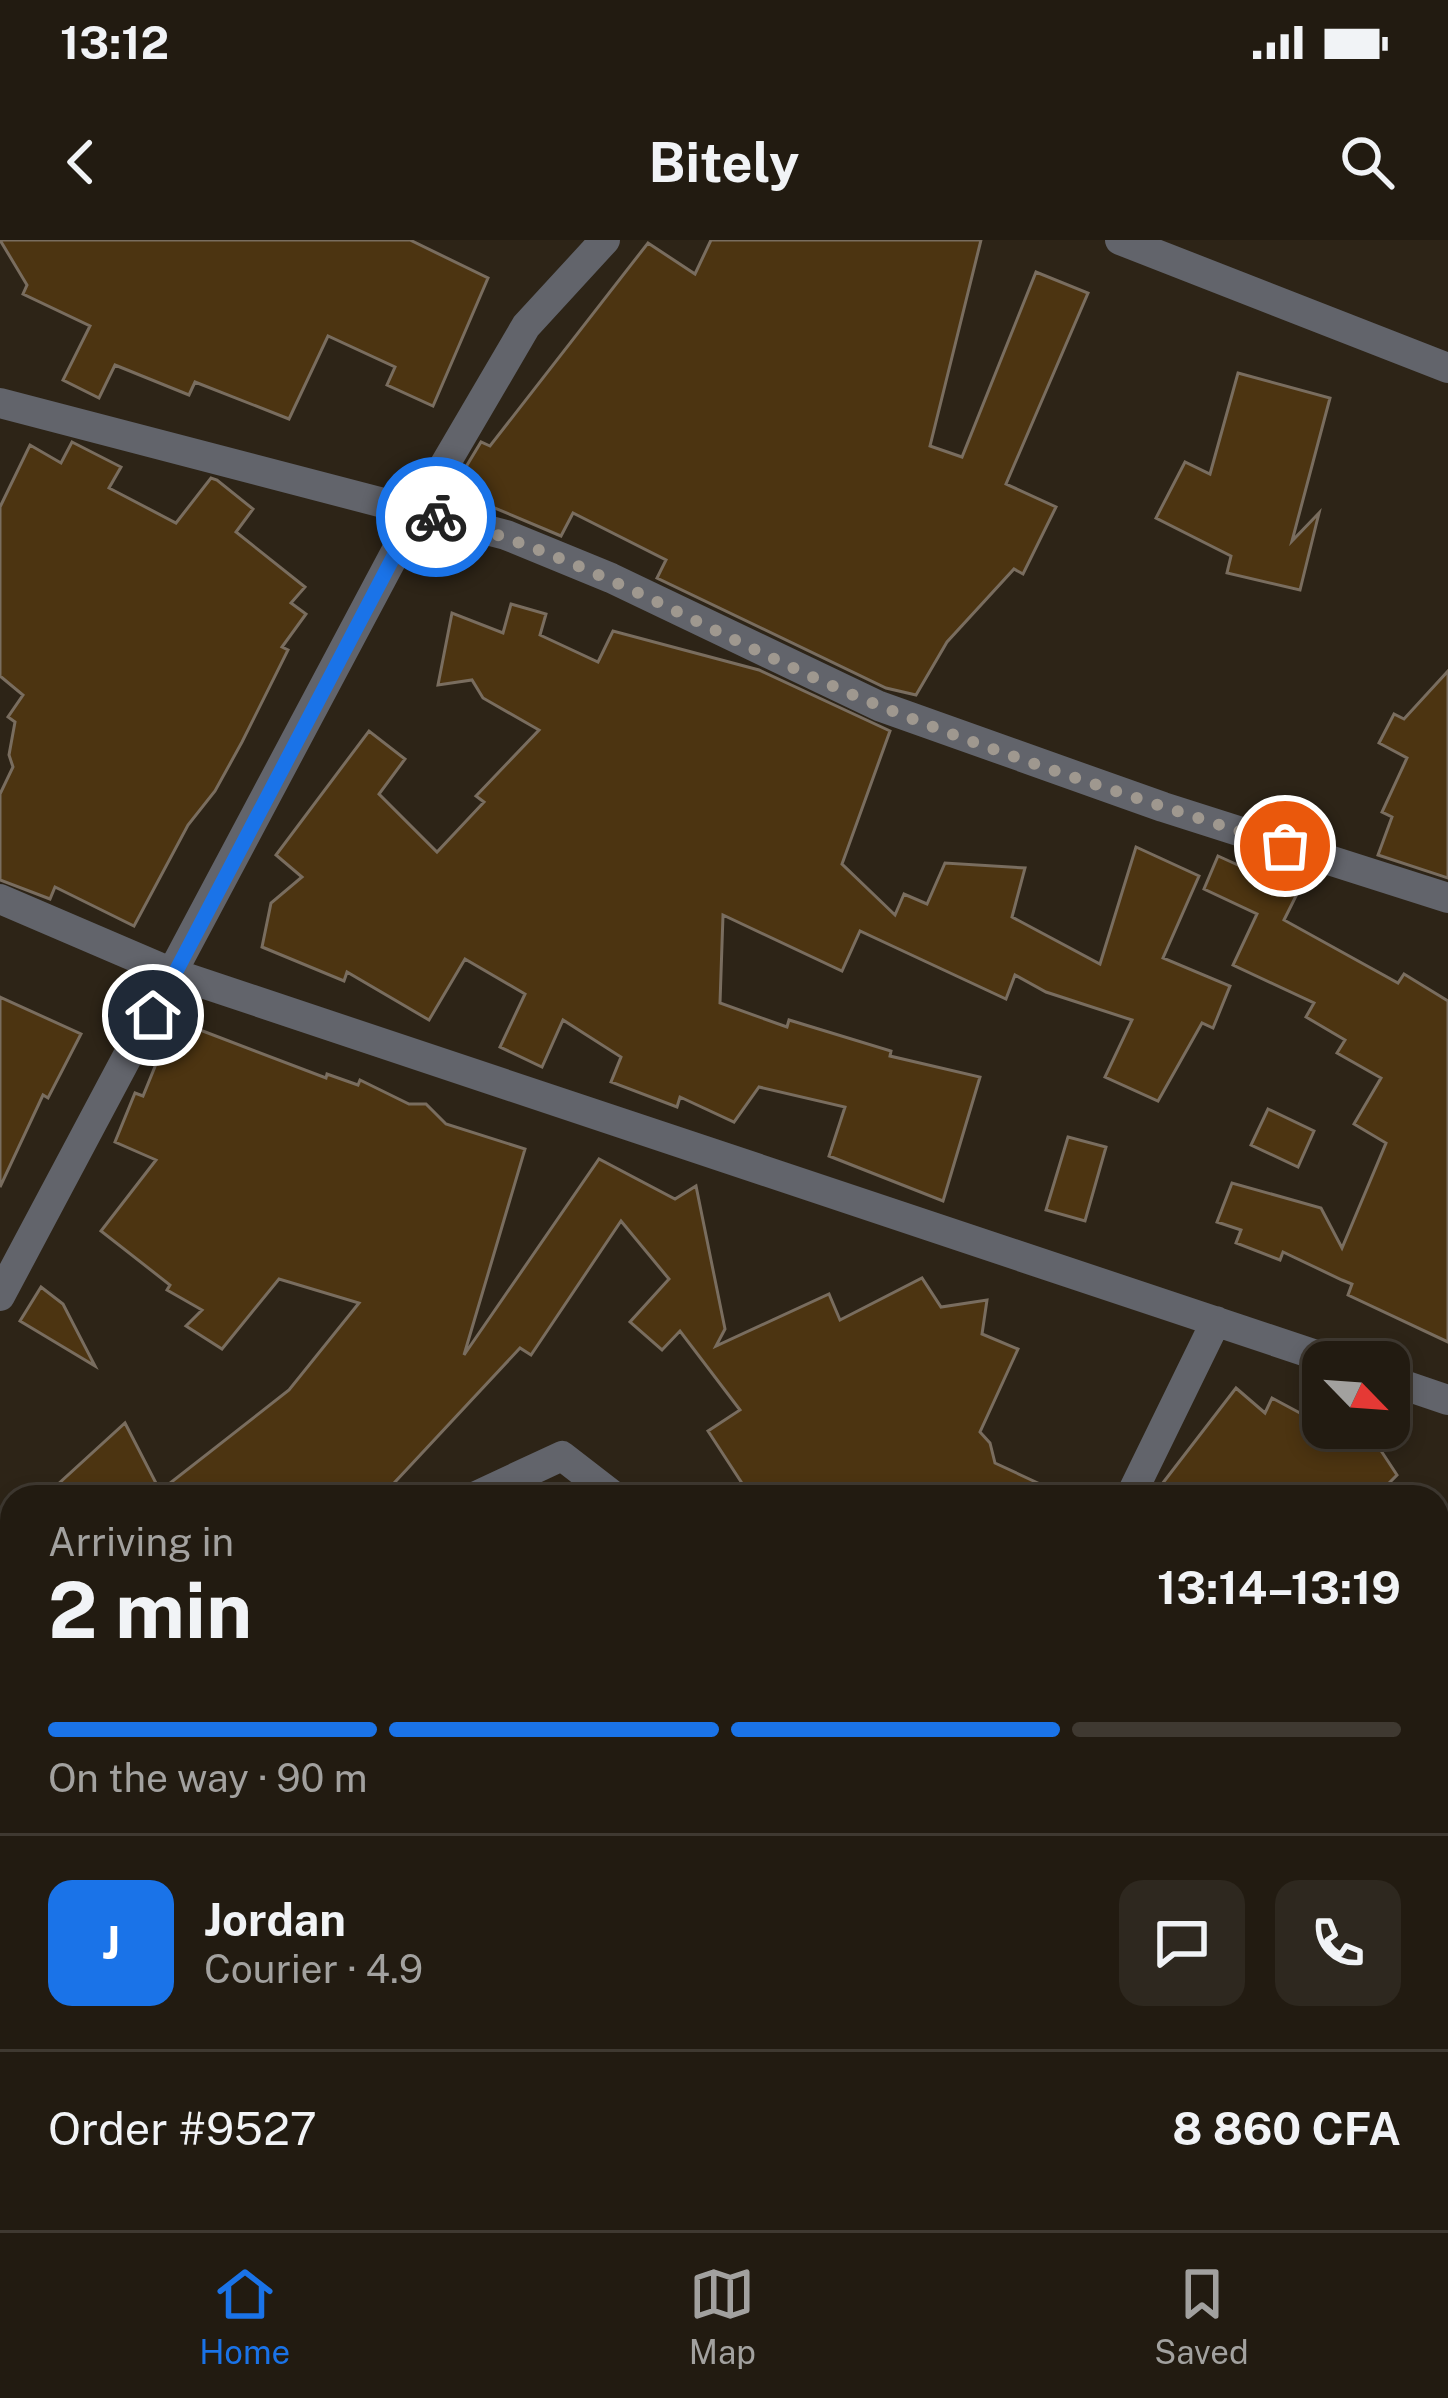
<!DOCTYPE html>
<meta charset="utf-8">
<style>
body{margin:0;font-family:"Public Sans",sans-serif;background:#2e281f;color:#f1f3f6;height:100vh;display:flex;flex-direction:column;font-size:45px;white-space:nowrap}
*{box-sizing:border-box;margin:0}
p{font-size:39px;color:#a2a19f}
.icon{flex:none;width:66px;height:66px;fill:none;stroke:currentColor;stroke-width:2;stroke-linecap:round;stroke-linejoin:round}
.map{position:relative;flex:1;overflow:hidden}
.panel{position:absolute;left:0px;top:1245px;width:1449px;height:747px;display:flex;flex-direction:column;background:#221b11;border-radius:36px 36px 0 0;box-shadow:0 6px 18px #0003,0 0 0 3px #3f3931}
.panel>*{flex:none}
.needle{width:78px;rotate:115deg}
.buttons{position:absolute;left:1302px;top:1101px;display:grid;gap:24px}
.buttons a{display:grid;place-items:center;width:108px;height:108px;border-radius:24px;background:#221b11;box-shadow:0 6px 18px #0003,0 0 0 3px #3f3931;font-size:60px}
.pin{position:absolute;display:grid;place-items:center;width:102px;height:102px;color:#fff;margin:-51px;border:6px solid #fff;border-radius:50%;box-shadow:0 3px 12px #0007}
.courier{position:absolute;display:grid;place-items:center;width:120px;height:120px;margin:-60px;border:9px solid #1a73e8;border-radius:50%;background:#fff;color:#222;box-shadow:0 3px 15px #0007}
.overview em{font-style:normal;font-weight:700}
.overview div{display:flex;flex-direction:column-reverse}
.overview{display:flex;align-items:center;justify-content:space-between;height:204px;padding:0 48px}
h1{font-size:78px;font-weight:700;line-height:90px}
.bar{display:grid;grid-template-columns:repeat(4,1fr);gap:18px 12px;align-content:center;height:144px;padding:0 48px}
.bar i{height:15px;border-radius:9px;background:#3f3931}
.bar .active{background:#1a73e8}
.bar p{grid-column:span 4}
.line{display:flex;align-items:center;gap:30px;padding:0 48px;border-top:3px solid #3f3931}
.line div{flex:1}
.round{display:grid;place-items:center;flex:none;width:126px;height:126px;border-radius:24px;background:#2e281f}
.status{display:flex;justify-content:space-between;align-items:center;height:84px;padding:0 60px;background:#221b11;direction:ltr}
.status svg{height:33px;fill:currentColor}
header{display:flex;justify-content:space-between;align-items:center;height:156px;padding:0 48px;background:#221b11;font-size:54px;font-weight:700}
.menu{display:flex;justify-content:space-around;align-items:center;height:168px;border-top:3px solid #3f3931;background:#221b11;font-size:33px;color:#a2a19f}
.menu a{display:grid;justify-items:center;gap:6px}
.menu .active{color:#1a73e8}
.map>svg:first-child{display:block}
.building{fill:#4c3411;stroke:#796d5f;stroke-width:3}
.lines{fill:none;stroke-linecap:round;stroke-linejoin:round}
.minor{stroke:#62646b;stroke-width:30}
.done{stroke:#9f988f;stroke-width:12;stroke-dasharray:0 21.6}
.route{stroke:#1a73e8;stroke-width:15}
</style>
<div class="status"><b>13:12</b><svg viewBox="0 0 49 12"><path d="M0 12V9h3v3zM5 12V6h3v6zM10 12V3h3v9zM15 12V0h3v12zM26 1h20v11H26zM47 4h2v5h-2z"/></svg></div>
<header><svg class="icon" aria-label="back" viewBox="0 0 24 24"><path d="M15 5l-7 7 7 7"/></svg>Bitely<svg class="icon" aria-label="search" viewBox="0 0 24 24"><circle cx="10" cy="10" r="6"/><path d="M15 15l6 6"/></svg></header>
<div class="map">
<svg width="1448" height="1990" viewBox="0 0 1448 1990">
<rect width="100%" height="100%" fill="#2d2417"/>
<path class="building" d="M0 0H410L488 38 433 166 387 145 395 127 328 96 289 179 195 142 189 155 115 125 99 158 63 140 90 86 23 54 27 45Z
M711 0H981L930 206 962 217 1036 32 1088 53 1006 244 1056 267 1023 334 1014 329 947 402 916 455 886 448 657 338 666 320 573 273 561 296 452 250 481 202 490 206 648 3 695 34Z
M1238 133 1330 158 1292 301 1319 273 1300 350 1227 333 1231 316 1156 278 1185 222 1210 234Z
M72 202 121 227 109 248 176 283 211 238 217 240 253 269 236 292 305 347 291 363 306 374 282 407 288 410 242 502 215 551 188 585 134 686 55 647 50 659 0 640V554L13 527 9 515 15 482 8 477 23 455 0 436V267L30 205 61 223Z
M511 364 546 374 540 395 598 422 613 391 759 430 890 491 842 624 895 675 904 654 927 664 945 623 1025 628 1012 677 1100 724 1136 607 1199 636 1163 718 1230 746 1213 788 1202 783 1158 861 1105 837 1132 780 1046 752 1015 735 1006 759 860 691 842 731 723 675 720 763 787 787 789 780 891 811 890 816 980 837 943 961 829 916 845 867 759 847 734 882 680 857 677 867 611 842 621 817 563 780 542 827 500 807 525 754 465 719 429 780 347 732 344 741 262 707 271 663 302 637 276 615 369 491 405 519 379 554 437 612 484 562 476 556 539 490 483 458 472 440 438 445 452 373 503 393Z
M1448 431V638L1378 615 1392 577 1382 572 1407 518 1379 503 1394 474 1404 479Z
M1218 616 1298 652 1284 680 1398 743 1404 734 1448 761V1102L1348 1055 1352 1044 1342 1040 1283 1012 1280 1020 1236 1003 1241 990 1217 982 1232 943 1321 968 1342 1008 1386 903 1354 884 1381 838 1337 813 1345 800 1306 777 1314 763 1233 725 1257 674 1204 649Z
M0 757 81 794 48 858 43 855 0 947Z
M174 780 326 838 327 834 358 845 360 840 409 864H426L446 884 525 909 464 1115 599 919 675 959 696 946 725 1089 716 1106 829 1054 840 1080 922 1038 941 1067 987 1060 982 1094 1018 1109 980 1192 990 1203 995 1223 1068 1257H751L708 1191 740 1170 680 1091 662 1110 630 1082 669 1039 621 981 531 1115 520 1108 381 1257H44L125 1183 160 1251 289 1150 359 1063 279 1039 222 1109 186 1086 202 1070 167 1050 170 1045 101 991 156 920 115 902 135 853 143 856Z
M1268 869 1314 891 1298 927 1251 905Z
M1068 897 1106 907 1085 981 1046 970Z
M41 1047 63 1064 95 1126 20 1081Z
M1236 1148 1265 1173 1272 1158 1356 1203 1370 1194 1397 1235 1375 1257H1152Z"/>
<g class="lines">
<path class="minor" d="M1120 0 1448 128
M0 163 506 295 611 338 879 466 1163 567 1448 658
M0 659 175 734 1337 1122
M0 1056 417 272 526 86 605 0
M1389 1140 1448 1160
M474 1257 562 1216 615 1257
M1130 1257 1216 1081
M0 1281 12 1293
M1437 1640 1448 1633
M0 1729 12 1738
M270 1980 281 1990
M810 1990 829 1980"/>
</g>
<g class="lines">
<path class="done" d="M436 277C595 317 730 406 880 466 1012 520 1150 562 1285 606"/>
<path class="route" d="M153 775 417 272 436 277"/>
</g>
</svg>
<div class="buttons">
<a><svg class="needle" viewBox="-14 -14 28 28"><path d="M0-13l5 13h-10z" fill="#e53935"/><path d="M0 13l5-13h-10z" fill="#a2a19f"/></svg></a>
</div>
<div class="pin" style="left:1285px;top:606px;background:#ea580c"><svg class="icon" aria-label="bag" viewBox="0 0 24 24"><path d="M5 8h14l-1 12H6zM9 8a3 3 0 0 1 6 0"/></svg></div>
<div class="pin" style="left:153px;top:775px;background:#1f2937"><svg class="icon" aria-label="home" viewBox="0 0 24 24"><path d="M3 11l9-7 9 7M6 9v11h12V9"/></svg></div>
<div class="courier" style="left:436px;top:277px"><svg class="icon" aria-label="bike" viewBox="0 0 24 24"><circle cx="6" cy="16" r="4"/><circle cx="18" cy="16" r="4"/><path d="M6 16l4-8h5l3 8M10 8l3 8H6M13 5h3"/></svg></div>
<section class="panel">
<div class="overview"><div><h1>2 min</h1><p>Arriving in</p></div><em>13:14–13:19</em></div>
<div class="bar"><i class="active"></i><i class="active"></i><i class="active"></i><i></i><p>On the way · 90 m</p></div>
<div class="line" style="height:216px"><b class="round" style="background:#1a73e8;color:#fff">J</b><div><b>Jordan</b><p>Courier · 4.9</p></div><a class="round"><svg class="icon" aria-label="chat" viewBox="0 0 24 24"><path d="M4 5h16v11H9l-5 4z"/></svg></a><a class="round"><svg class="icon" aria-label="phone" viewBox="0 0 24 24"><path d="M5 4h4l2 5-3 2q2 4 5 5l2-3 5 2v4C11 20 4 13 5 4z"/></svg></a></div>
<div class="line" style="height:156px"><div>Order #9527</div><b>8 860 CFA</b></div>
</section>
</div>
<nav class="menu">
<a class="active"><svg class="icon" aria-label="home" viewBox="0 0 24 24"><path d="M3 11l9-7 9 7M6 9v11h12V9"/></svg>Home</a>
<a><svg class="icon" aria-label="map" viewBox="0 0 24 24"><path d="M3 6l6-2 6 2 6-2v14l-6 2-6-2-6 2zM9 4v14M15 6v14"/></svg>Map</a>
<a><svg class="icon" aria-label="saved" viewBox="0 0 24 24"><path d="M7 4h10v16l-5-4-5 4z"/></svg>Saved</a>
</nav>
